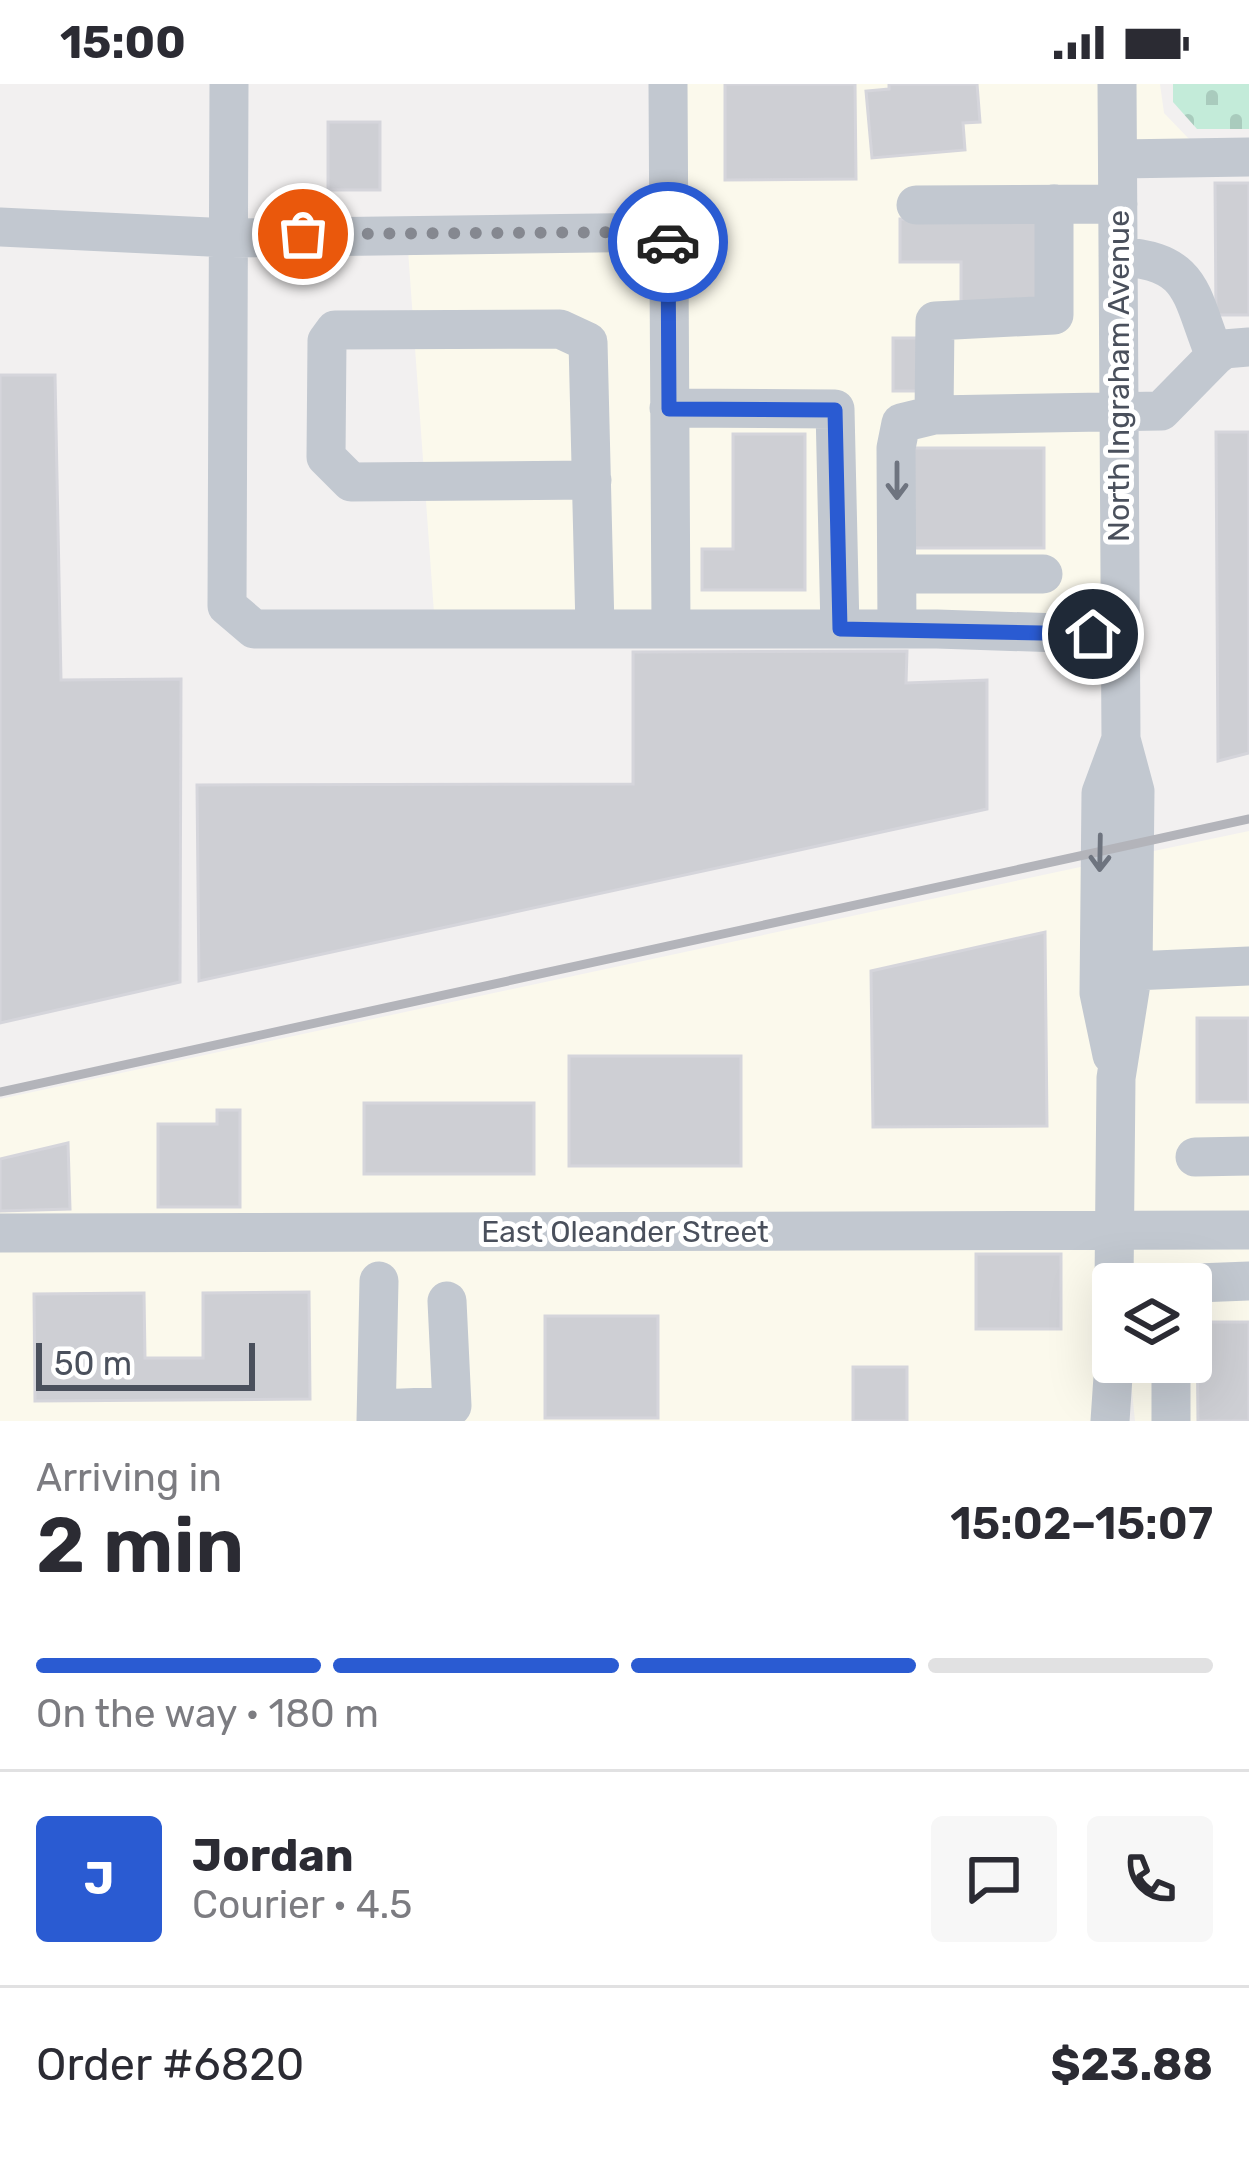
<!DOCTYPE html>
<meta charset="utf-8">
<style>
body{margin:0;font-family:Rubik,sans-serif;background:#f7f7f7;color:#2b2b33;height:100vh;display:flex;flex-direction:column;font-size:45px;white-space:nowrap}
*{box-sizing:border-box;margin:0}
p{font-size:39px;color:#7c7c81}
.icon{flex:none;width:66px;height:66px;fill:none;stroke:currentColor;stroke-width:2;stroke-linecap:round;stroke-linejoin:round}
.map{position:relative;height:1337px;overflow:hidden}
.side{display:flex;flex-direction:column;background:#fff;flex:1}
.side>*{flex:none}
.controls{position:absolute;left:1092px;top:1179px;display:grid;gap:24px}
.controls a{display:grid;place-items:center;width:120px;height:120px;border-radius:12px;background:#fff;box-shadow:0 12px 48px #0002;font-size:60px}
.scale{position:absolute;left:36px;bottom:30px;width:219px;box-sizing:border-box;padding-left:12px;border:6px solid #4a505c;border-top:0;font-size:33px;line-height:42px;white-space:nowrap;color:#4a505c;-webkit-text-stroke:9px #fff;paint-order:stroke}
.pin{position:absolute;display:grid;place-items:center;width:102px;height:102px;color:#fff;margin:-51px;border:6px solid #fff;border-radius:50%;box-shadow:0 3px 12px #0007}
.courier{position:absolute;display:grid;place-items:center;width:120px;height:120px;margin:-60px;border:9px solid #2a5bd2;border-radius:50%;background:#fff;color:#222;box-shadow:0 3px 15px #0007}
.overview em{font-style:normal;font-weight:600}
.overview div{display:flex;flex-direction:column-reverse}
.overview{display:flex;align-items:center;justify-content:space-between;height:204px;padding:0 36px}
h1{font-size:78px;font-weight:600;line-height:90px}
.bar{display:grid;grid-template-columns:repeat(4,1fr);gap:18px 12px;align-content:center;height:144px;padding:0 36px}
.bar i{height:15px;border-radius:9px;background:#e1e1e2}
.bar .selected{background:#2a5bd2}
.bar p{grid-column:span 4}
.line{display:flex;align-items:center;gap:30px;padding:0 36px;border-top:3px solid #e1e1e2}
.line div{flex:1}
.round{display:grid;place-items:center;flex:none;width:126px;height:126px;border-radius:12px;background:#f7f7f7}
.status{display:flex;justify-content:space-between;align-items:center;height:84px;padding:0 60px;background:#fff;direction:ltr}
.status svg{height:33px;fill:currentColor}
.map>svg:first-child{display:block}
.commercial{fill:#fbf9ec}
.cemetery{fill:url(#cemetery-stones)}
.building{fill:#cecfd4;stroke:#d5d5db;stroke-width:3}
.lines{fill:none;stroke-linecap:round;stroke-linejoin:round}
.minor{stroke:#c2c8d0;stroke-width:39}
.rail{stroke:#b3b4ba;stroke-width:9}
.oneway{stroke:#6e747f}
.done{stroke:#858890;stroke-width:12;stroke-dasharray:0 21.6}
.route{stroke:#2a5bd2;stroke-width:15}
.labels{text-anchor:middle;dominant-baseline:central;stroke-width:10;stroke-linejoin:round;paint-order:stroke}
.street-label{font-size:30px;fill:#4a505c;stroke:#fff}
</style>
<div class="status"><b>15:00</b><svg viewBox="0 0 49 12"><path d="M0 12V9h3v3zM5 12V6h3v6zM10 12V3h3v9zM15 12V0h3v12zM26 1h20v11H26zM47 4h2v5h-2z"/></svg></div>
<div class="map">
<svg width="1249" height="1337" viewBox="0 0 1249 1337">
<defs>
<pattern id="cemetery-stones" width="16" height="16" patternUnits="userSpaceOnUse" patternTransform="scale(3)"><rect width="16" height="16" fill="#c3ebd9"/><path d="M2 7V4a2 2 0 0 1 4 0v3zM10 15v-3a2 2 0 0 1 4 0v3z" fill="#a9cbbd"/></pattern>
</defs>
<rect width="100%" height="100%" fill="#f2f0f0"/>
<path class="commercial" d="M683 0H1102L1105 534 686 527Z
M1133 0H1160L1164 29 1190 56 1133 57Z
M653 165 656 536 434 529 408 166Z
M1249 747V1129L1129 1128 1131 1008 1149 768Z
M1085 782 1101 995 1099 1128 0 1132V1015Z
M1098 1162 1099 1317 1094 1337H0V1166Z
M1128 1162 1249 1163V1337H1135L1129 1278H1191V1200H1129Z"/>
<path class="cemetery" d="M1173 0H1249V45H1197L1173 18Z"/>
<path class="building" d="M725 0H855L856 95 725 96Z
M889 0H977L980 38 963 39 965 66 872 74 866 7 889 5Z
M328 38H380V106H328Z
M1215 99H1249V231H1216Z
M900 135H1044V221H961V178H900Z
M893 254H922V307H893Z
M0 291H55L61 596 181 595 180 898 0 939Z
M1216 348H1249V669L1218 677Z
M733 350H805V506H702V465H733Z
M905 364H1044V464H905Z
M907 567 906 599 987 596V725L199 897 197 701 633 700V568Z
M1045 848 1047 1042 873 1043 871 887Z
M1197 934H1249V1018H1197Z
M569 972H741V1082H569Z
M364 1019H534V1090H364Z
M217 1026H240V1123H158V1040H217Z
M68 1059 70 1125 0 1127V1075Z
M976 1170H1061V1245H976Z
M309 1208 310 1315 35 1317 34 1210 144 1209 145 1274H203V1209Z
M545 1232H658V1334H545Z
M1197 1238H1249V1337H1198Z
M853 1283H907V1337H853Z"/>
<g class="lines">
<path class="minor" d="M229 0 227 522 254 545H937L1120 551
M668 0 671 544
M1118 75 1249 73
M1054 120V231L935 237 934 331 1161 327 1215 272 1224 265 1249 263
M916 121 1118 120
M0 143 230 154 668 148
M1118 172C1195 178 1189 208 1215 272
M669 324 835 325 840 545
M592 396 351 398 326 373 327 257 335 246 560 245 588 258 595 544
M897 490H1043
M897 545 896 364 901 339 934 331
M1133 887 1249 882
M1112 971 1099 909 1101 709 1121 655
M1195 1073 1249 1072
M0 1149 1249 1146
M1114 1200 1116 994 1133 887 1135 707 1121 655 1117 0
M1171 1200 1249 1197
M1171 1278V1337
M378 1325 452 1322 447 1217
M376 1337 379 1197
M1110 1337 1114 1278"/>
<path class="rail" d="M0 1008 1249 735"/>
</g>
<defs><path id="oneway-shaft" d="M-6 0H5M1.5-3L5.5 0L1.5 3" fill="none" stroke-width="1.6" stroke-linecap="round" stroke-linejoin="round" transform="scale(3)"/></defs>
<g class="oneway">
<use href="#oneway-shaft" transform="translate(897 397) rotate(90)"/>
<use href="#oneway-shaft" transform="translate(1100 769) rotate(91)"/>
</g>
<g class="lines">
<path class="done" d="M303 150 668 148V158"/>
<path class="route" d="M668 158 669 325 835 326 840 545 1093 550"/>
</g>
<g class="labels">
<g class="street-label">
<text transform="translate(1119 292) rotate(-90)">North Ingraham Avenue</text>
<text x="625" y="1148">East Oleander Street</text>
</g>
</g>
</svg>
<div class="controls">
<a><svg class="icon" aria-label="layers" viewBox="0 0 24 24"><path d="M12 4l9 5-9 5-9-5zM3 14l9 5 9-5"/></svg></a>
</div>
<div class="scale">50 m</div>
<div class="pin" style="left:303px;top:150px;background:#ea580c"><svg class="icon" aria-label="bag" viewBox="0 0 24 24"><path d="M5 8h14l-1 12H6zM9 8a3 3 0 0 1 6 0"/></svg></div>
<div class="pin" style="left:1093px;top:550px;background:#1f2937"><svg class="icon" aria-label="home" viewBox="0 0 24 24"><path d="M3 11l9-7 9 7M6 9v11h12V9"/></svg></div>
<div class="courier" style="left:668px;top:158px"><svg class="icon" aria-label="car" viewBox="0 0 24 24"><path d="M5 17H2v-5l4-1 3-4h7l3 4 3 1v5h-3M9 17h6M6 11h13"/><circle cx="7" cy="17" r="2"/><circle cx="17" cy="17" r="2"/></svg></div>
</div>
<section class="side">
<div class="overview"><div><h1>2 min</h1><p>Arriving in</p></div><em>15:02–15:07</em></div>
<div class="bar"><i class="selected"></i><i class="selected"></i><i class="selected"></i><i></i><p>On the way · 180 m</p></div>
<div class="line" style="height:216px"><b class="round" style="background:#2a5bd2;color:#fff">J</b><div><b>Jordan</b><p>Courier · 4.5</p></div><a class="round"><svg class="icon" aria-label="chat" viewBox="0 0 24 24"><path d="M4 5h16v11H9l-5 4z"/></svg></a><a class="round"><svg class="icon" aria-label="phone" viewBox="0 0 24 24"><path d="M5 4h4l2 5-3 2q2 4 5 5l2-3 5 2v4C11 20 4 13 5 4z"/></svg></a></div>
<div class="line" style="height:156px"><div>Order #6820</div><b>$23.88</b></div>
</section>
